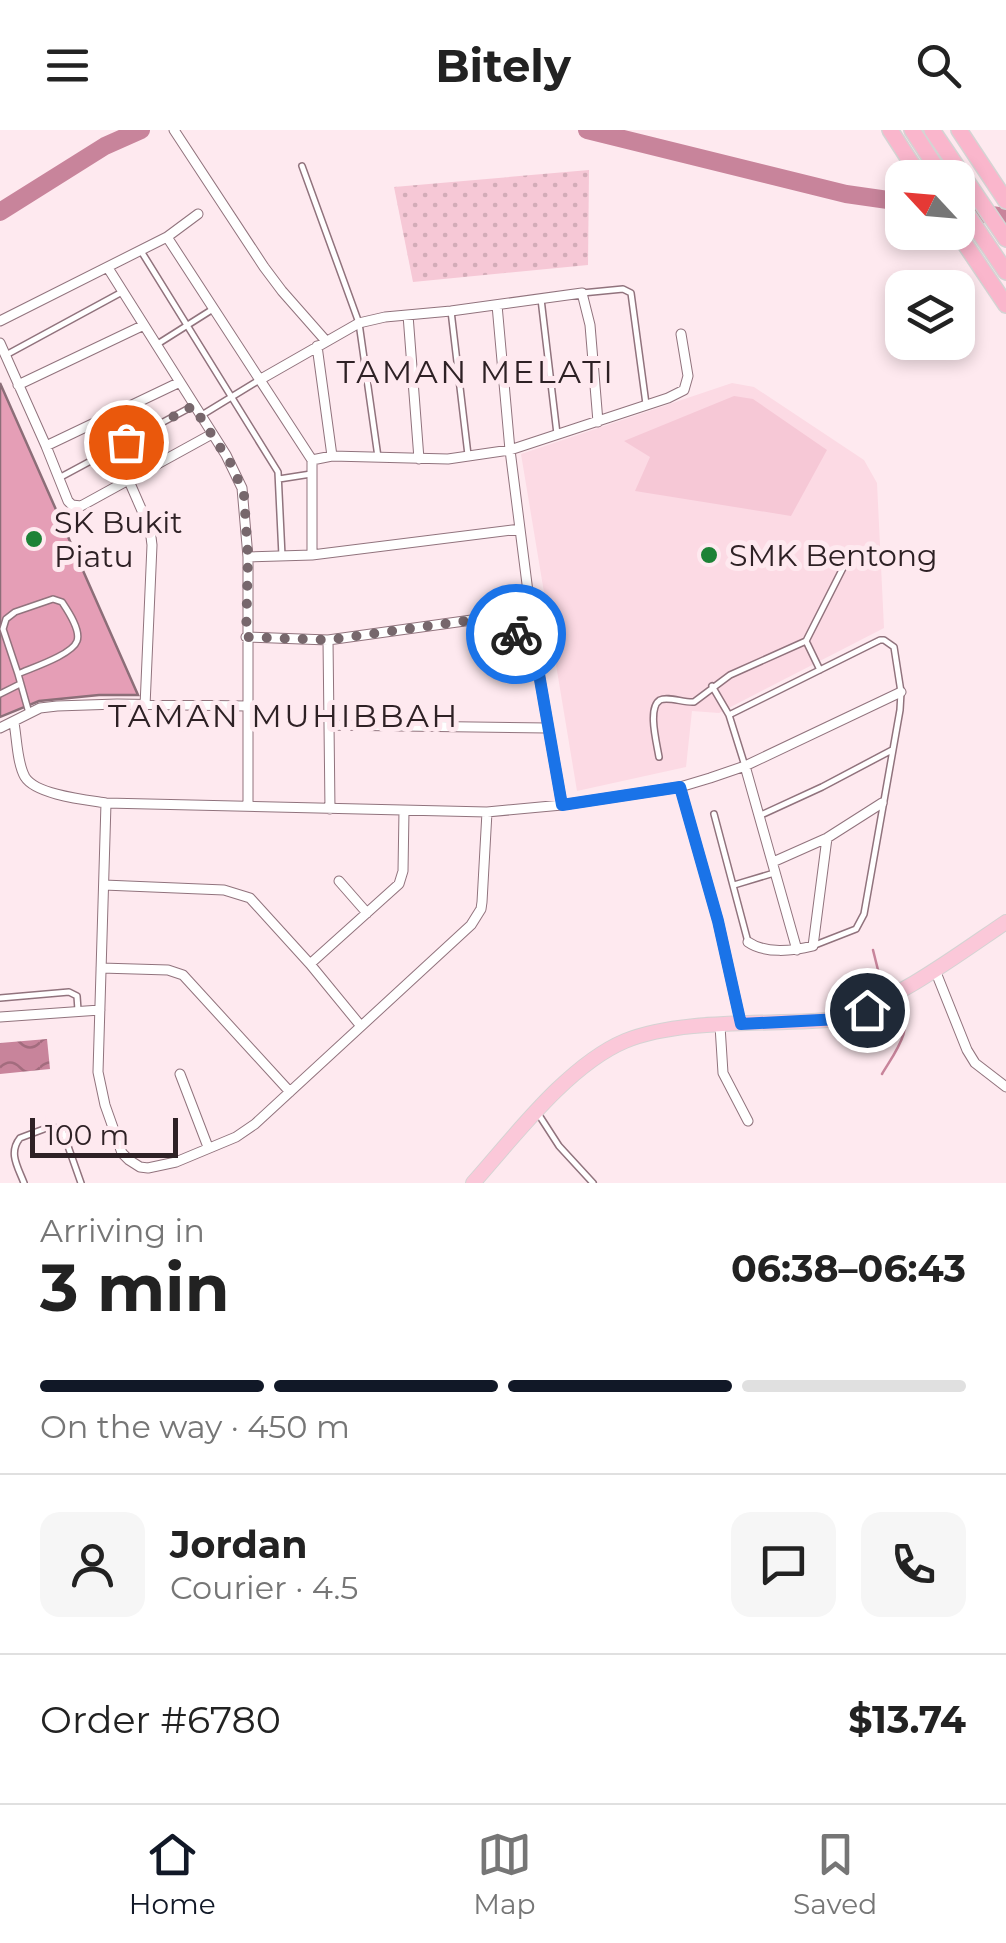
<!DOCTYPE html>
<meta charset="utf-8">
<style>
body{margin:0;font-family:Montserrat,sans-serif;background:#f6f6f6;color:#222;height:100vh;display:flex;flex-direction:column;font-size:38px;white-space:nowrap}
*{box-sizing:border-box;margin:0}
p{font-size:32px;color:#767676}
.icon{flex:none;width:55px;height:55px;fill:none;stroke:currentColor;stroke-width:2;stroke-linecap:round;stroke-linejoin:round}
.map{position:relative;height:1053px;overflow:hidden}
.drawer{display:flex;flex-direction:column;background:#fff;flex:1}
.drawer>*{flex:none}
.needle{width:65px;rotate:296deg}
.fabs{position:absolute;left:885px;top:30px;display:grid;gap:20px}
.fabs a{display:grid;place-items:center;width:90px;height:90px;border-radius:20px;background:#fff;box-shadow:0 5px 15px #0003;font-size:50px}
.scale{position:absolute;left:30px;bottom:25px;width:148px;box-sizing:border-box;padding-left:10px;border:5px solid #2e2125;border-top:0;font-size:28px;line-height:35px;white-space:nowrap;color:#2e2125;-webkit-text-stroke:8px #fee9ef;paint-order:stroke}
.pin{position:absolute;display:grid;place-items:center;width:85px;height:85px;color:#fff;margin:-42px;border:5px solid #fff;border-radius:50%;box-shadow:0 2px 10px #0007}
.courier{position:absolute;display:grid;place-items:center;width:100px;height:100px;margin:-50px;border:8px solid #1a73e8;border-radius:50%;background:#fff;color:#222;box-shadow:0 2px 12px #0007}
.summary em{font-style:normal;font-weight:700}
.summary div{display:flex;flex-direction:column-reverse}
.summary{display:flex;align-items:center;justify-content:space-between;height:170px;padding:0 40px}
h1{font-size:65px;font-weight:700;line-height:75px}
.bar{display:grid;grid-template-columns:repeat(4,1fr);gap:15px 10px;align-content:center;height:120px;padding:0 40px}
.bar i{height:12px;border-radius:8px;background:#e0e0e0}
.bar .current{background:#111827}
.bar p{grid-column:span 4}
.line{display:flex;align-items:center;gap:25px;padding:0 40px;border-top:2px solid #e0e0e0}
.line div{flex:1}
.round{display:grid;place-items:center;flex:none;width:105px;height:105px;border-radius:20px;background:#f6f6f6}
header{display:flex;justify-content:space-between;align-items:center;height:130px;padding:0 40px;background:#fff;font-size:45px;font-weight:700}
.dock{display:flex;justify-content:space-around;align-items:center;height:140px;border-top:2px solid #e0e0e0;background:#fff;font-size:28px;color:#767676}
.dock a{display:grid;justify-items:center;gap:5px}
.dock .current{color:#111827}
.map>svg:first-child{display:block}
.built{fill:#fcdae4}
.grass{fill:url(#grass-dots)}
.pitch{fill:#f6c8d6}
.water{fill:url(#water-waves)}
.lines{fill:none;stroke-linecap:round;stroke-linejoin:round}
.stream{stroke:#c8849b;stroke-width:2.5}
.river{stroke:#c8849b;stroke-width:18}
.building{fill:#e59eb6;stroke:#8c6e78;stroke-width:2.5}
.service-casing{stroke:#91737d;stroke-width:8}
.minor-casing{stroke:#91737d;stroke-width:11}
.primary-casing{stroke:#d5d3d3;stroke-width:16}
.trunk-casing{stroke:#d5d3d3;stroke-width:18}
.service{stroke:#fff;stroke-width:5}
.minor{stroke:#fff;stroke-width:9}
.primary{stroke:#fbc8d9;stroke-width:14}
.trunk{stroke:#fab6cc;stroke-width:15}
.done{stroke:#77676c;stroke-width:10;stroke-dasharray:0 18}
.route{stroke:#1a73e8;stroke-width:12}
.poi-dot{fill:#1d8236;stroke:#fee9ef;stroke-width:4}
.labels{text-anchor:middle;dominant-baseline:central;stroke-width:10;stroke-linejoin:round;paint-order:stroke}
.poi-label{font-size:30px;fill:#2e2125;stroke:#fee9ef;text-anchor:start}
.neighbourhood-label{font-size:32px;letter-spacing:2.5px;fill:#2e2125;stroke:#fee9ef}
</style>
<header><svg class="icon" aria-label="menu" viewBox="0 0 24 24"><path d="M4 6h16M4 12h16M4 18h16"/></svg>Bitely<svg class="icon" aria-label="search" viewBox="0 0 24 24"><circle cx="10" cy="10" r="6"/><path d="M15 15l6 6"/></svg></header>
<div class="map">
<svg width="1006" height="1053" viewBox="0 0 1006 1053">
<defs>
<pattern id="grass-dots" width="8" height="8" patternUnits="userSpaceOnUse" patternTransform="scale(2.5)"><rect width="8" height="8" fill="#f6c8d6"/><path d="M2 2h.1M6 6h.1" fill="none" stroke="#d3acb8" stroke-width="1.8" stroke-linecap="round"/></pattern>
<pattern id="water-waves" width="16" height="10" patternUnits="userSpaceOnUse" patternTransform="scale(2.5)"><rect width="16" height="10" fill="#c8849b"/><path d="M0 5q4-4 8 0t8 0" fill="none" stroke="#a36c7e"/></pattern>
</defs>
<rect width="100%" height="100%" fill="#fee9ef"/>
<path class="built" d="M732 253 754 257 864 330 877 353 884 498 719 583 692 581 686 637 577 661 521 324Z"/>
<path class="grass" d="M589 40 588 135 413 152 394 57Z"/>
<path class="pitch" d="M734 266 753 269 827 320 791 386 635 361 650 327 624 311Z"/>
<path class="water" d="M47 909 50 939 0 944V913Z"/>
<g class="lines">
<path class="stream" d="M873 820 878 840 889 857
M882 944C895 922 916 897 899 872"/>
<path class="river" d="M587 0 846 64 902 72
M958 80 1006 87
M0 82 105 16 141 0"/>
</g>
<path class="building" d="M0 253 138 565H99L39 571 0 587Z"/>
<g class="lines">
<defs>
<path id="service" d="M302 36 359 193 378 327
M141 121 278 342 282 426
M582 163 623 159 631 163 646 274
M541 169 557 304
M451 181 468 325
M156 215 213 179
M6 225 122 162
M202 285 261 249
M59 348 193 276
M279 349 311 344
M806 511 820 540
M18 544 3 499 6 489 15 482 53 469 62 472C68 481 81 500 77 511 72 525 31 538 18 544L29 583
M712 556 729 585 745 636
M0 564 20 554
M729 585 880 510H884L894 517 901 562 900 580 864 784 856 799 815 815
M659 627C657 614 647 578 660 570 668 566 684 573 694 572L730 545 806 511 845 434
M714 684 748 812
M761 685 822 657 892 620
M734 755 774 743
M0 868 69 862 77 866 78 880
M539 985 559 1016 593 1053
M24 1053C18 1037 8 1023 20 1008L52 996 63 1002 81 1053"/>
<path id="minor" d="M174 0 264 137 282 161 326 211
M167 107 198 84
M108 138 226 325 242 358 248 427V676
M497 175 510 320 536 525
M408 185 419 329
M0 191 167 107 312 330V425
M0 213 46 316 68 371 72 375 81 376 212 304
M317 216 332 326
M261 249 359 193 385 187 451 181 582 163 590 195 598 292
M18 255 144 195
M46 316 178 253
M312 330 332 326 448 329 510 320 668 268 684 260 688 246 681 204
M129 351 150 399 152 415 145 576
M248 427 312 425 520 399
M246 507 328 510 486 488 509 496 536 527 562 675
M328 510 330 679
M14 593C17 609 17 633 25 647 36 665 87 670 106 673L487 682 562 675 680 657 710 648 745 636 901 562
M329 595 547 598
M0 598 40 578 57 576 117 574 247 576
M745 636 797 820
M680 657 718 791 741 894
M106 673 98 942 105 975 122 1023 129 1030 140 1037 148 1038 176 1032 236 1007 255 994 471 795 481 779 482 772 487 682
M773 732 827 708 882 673
M339 751 367 783
M104 755 224 760 250 768 310 834 360 895
M748 812C765 824 793 821 813 816L827 708
M310 834 399 754 403 741 404 681
M101 838 168 840 183 845 290 962
M935 840 967 920 975 933 1006 957
M0 887 100 880
M720 896 723 943 748 991
M180 944 208 1017"/>
<path id="primary" d="M473 1053C514 1007 568 935 625 911 684 887 776 896 840 889 901 867 953 828 1006 792"/>
<path id="trunk" d="M890 0 921 48
M912 0 943 48
M932 0 1006 109
M959 0 1006 71
M958 71 1006 142
M957 102 1006 175"/>
</defs>
<use href="#service" class="service-casing"/>
<use href="#minor" class="minor-casing"/>
<use href="#primary" class="primary-casing"/>
<use href="#trunk" class="trunk-casing"/>
<use href="#service" class="service"/>
<use href="#minor" class="minor"/>
<use href="#primary" class="primary"/>
<use href="#trunk" class="trunk"/>
</g>
<g class="lines">
<path class="done" d="M126 312 193 276 233 337 244 365 248 427 246 507 328 510 486 488 508 496 516 504"/>
<path class="route" d="M516 504 536 527 562 675 680 657 718 791 741 894 840 889 867 880"/>
</g>
<g class="poi-dot">
<circle cx="34" cy="409" r="10"/>
<circle cx="709" cy="425" r="10"/>
</g>
<g class="labels">
<g class="poi-label">
<text x="54" y="392">SK Bukit<tspan x="54" dy="34">Piatu</tspan></text>
<text x="729" y="425">SMK Bentong</text>
</g>
<g class="neighbourhood-label">
<text x="476" y="241">TAMAN MELATI</text>
<text x="284" y="585">TAMAN MUHIBBAH</text>
</g>
</g>
</svg>
<div class="fabs">
<a><svg class="needle" viewBox="-14 -14 28 28"><path d="M0-13l5 13h-10z" fill="#e53935"/><path d="M0 13l5-13h-10z" fill="#767676"/></svg></a>
<a><svg class="icon" aria-label="layers" viewBox="0 0 24 24"><path d="M12 4l9 5-9 5-9-5zM3 14l9 5 9-5"/></svg></a>
</div>
<div class="scale">100 m</div>
<div class="pin" style="left:126px;top:312px;background:#ea580c"><svg class="icon" aria-label="bag" viewBox="0 0 24 24"><path d="M5 8h14l-1 12H6zM9 8a3 3 0 0 1 6 0"/></svg></div>
<div class="pin" style="left:867px;top:880px;background:#1f2937"><svg class="icon" aria-label="home" viewBox="0 0 24 24"><path d="M3 11l9-7 9 7M6 9v11h12V9"/></svg></div>
<div class="courier" style="left:516px;top:504px"><svg class="icon" aria-label="bike" viewBox="0 0 24 24"><circle cx="6" cy="16" r="4"/><circle cx="18" cy="16" r="4"/><path d="M6 16l4-8h5l3 8M10 8l3 8H6M13 5h3"/></svg></div>
</div>
<section class="drawer">
<div class="summary"><div><h1>3 min</h1><p>Arriving in</p></div><em>06:38–06:43</em></div>
<div class="bar"><i class="current"></i><i class="current"></i><i class="current"></i><i></i><p>On the way · 450 m</p></div>
<div class="line" style="height:180px"><a class="round"><svg class="icon" aria-label="person" viewBox="0 0 24 24"><circle cx="12" cy="8" r="4"/><path d="M4 21q1-7 8-7t8 7"/></svg></a><div><b>Jordan</b><p>Courier · 4.5</p></div><a class="round"><svg class="icon" aria-label="chat" viewBox="0 0 24 24"><path d="M4 5h16v11H9l-5 4z"/></svg></a><a class="round"><svg class="icon" aria-label="phone" viewBox="0 0 24 24"><path d="M5 4h4l2 5-3 2q2 4 5 5l2-3 5 2v4C11 20 4 13 5 4z"/></svg></a></div>
<div class="line" style="height:130px"><div>Order #6780</div><b>$13.74</b></div>
</section>
<nav class="dock">
<a class="current"><svg class="icon" aria-label="home" viewBox="0 0 24 24"><path d="M3 11l9-7 9 7M6 9v11h12V9"/></svg>Home</a>
<a><svg class="icon" aria-label="map" viewBox="0 0 24 24"><path d="M3 6l6-2 6 2 6-2v14l-6 2-6-2-6 2zM9 4v14M15 6v14"/></svg>Map</a>
<a><svg class="icon" aria-label="saved" viewBox="0 0 24 24"><path d="M7 4h10v16l-5-4-5 4z"/></svg>Saved</a>
</nav>
